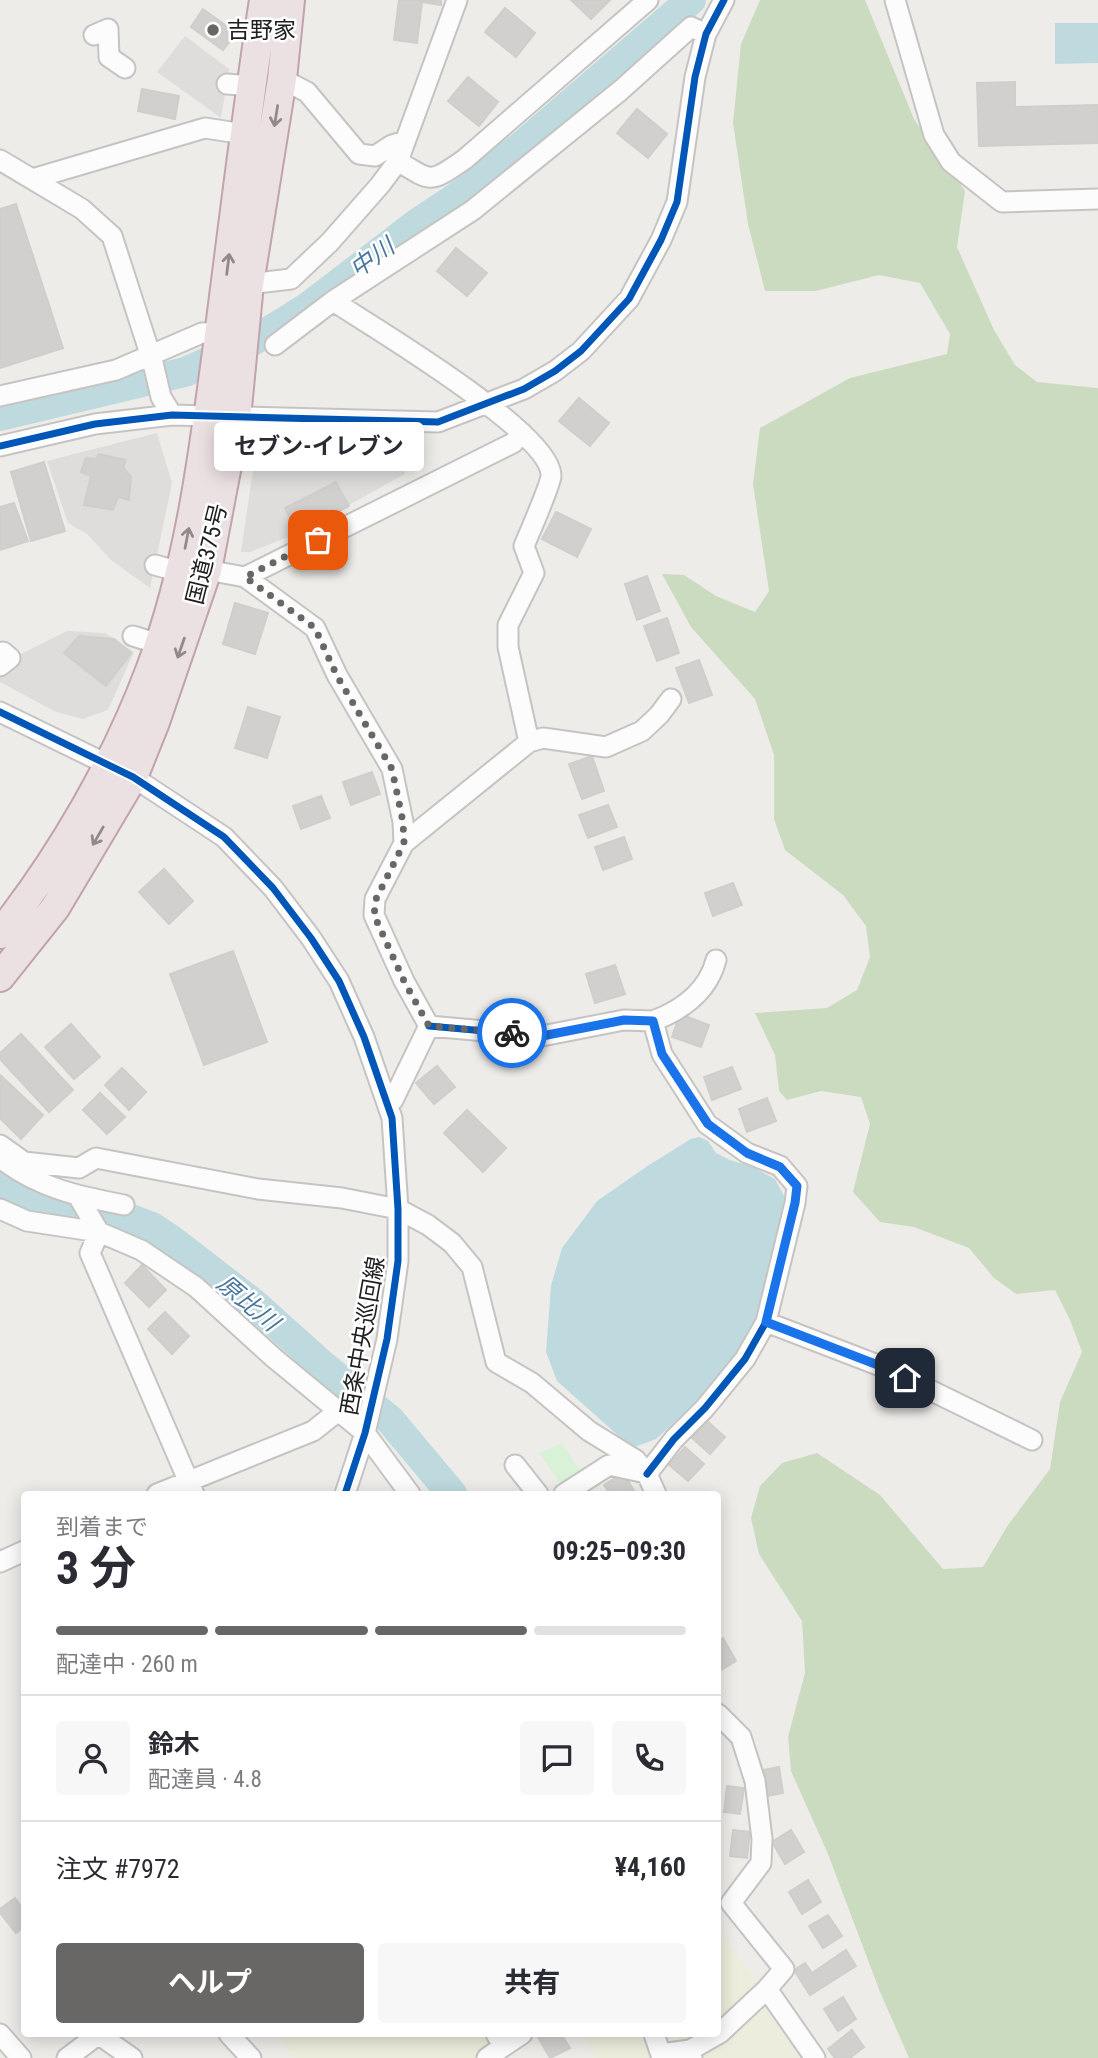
<!DOCTYPE html>
<html lang="ja">
<meta charset="utf-8">
<style>
body{margin:0;font-family:"Roboto Condensed","Noto Sans JP",sans-serif;background:#f7f7f7;color:#2b2b33;height:100vh;display:flex;flex-direction:column;font-size:26px;white-space:nowrap}
*{box-sizing:border-box;margin:0}
p{font-size:23px;color:#7c7c81}
.icon{flex:none;width:38px;height:38px;fill:none;stroke:currentColor;stroke-width:2;stroke-linecap:round;stroke-linejoin:round}
.map{position:relative;flex:1;overflow:hidden}
.details{position:absolute;left:21px;top:1491px;width:700px;height:546px;display:flex;flex-direction:column;background:#fff;border-radius:7px;box-shadow:0 4px 18px #0003}
.details>*{flex:none}
.pin{position:absolute;display:grid;place-items:center;width:60px;height:60px;color:#fff;margin:-30px;border-radius:14px;box-shadow:0 4px 10px #0006}
.courier{position:absolute;display:grid;place-items:center;width:70px;height:70px;margin:-35px;border:5px solid #1a73e8;border-radius:50%;background:#fff;color:#222;box-shadow:0 2px 9px #0007}
.bubble{position:absolute;height:49px;border-radius:7px;background:#fff;box-shadow:0 4px 18px #0003;font-size:23px;font-weight:700;line-height:49px;text-align:center}
.overview em{font-style:normal;font-weight:700}
.overview div{display:flex;flex-direction:column-reverse}
.overview{display:flex;align-items:center;justify-content:space-between;height:119px;padding:0 35px}
h1{font-size:46px;font-weight:700;line-height:52px}
.bar{display:grid;grid-template-columns:repeat(4,1fr);gap:10px 7px;align-content:center;height:84px;padding:0 35px}
.bar i{height:9px;border-radius:5px;background:#e1e1e2}
.bar .on{background:#686766}
.bar p{grid-column:span 4}
.line{display:flex;align-items:center;gap:18px;padding:0 35px;border-top:2px solid #e1e1e2}
.line div{flex:1}
.round{display:grid;place-items:center;flex:none;width:74px;height:74px;border-radius:7px;background:#f7f7f7}
.cta{display:flex;gap:14px;margin-top:auto;padding:14px 35px}
.cta a{flex:1;height:80px;border-radius:7px;background:#686766;color:#fff;font-size:28px;font-weight:700;line-height:80px;text-align:center}
.cta a+a{background:#f7f7f7;color:#2b2b33}
.map>svg:first-child{display:block}
.farmland{fill:#ededdd}
.forest{fill:#cbdbc0}
.park{fill:#d9f2d7}
.parking{fill:#dedddc}
.water{fill:#bedadf}
.lines{fill:none;stroke-linecap:round;stroke-linejoin:round}
.river{stroke:#bedadf;stroke-width:30}
.building{fill:#d2d0ce;stroke:#d1cdca;stroke-width:2}
.minor-casing{stroke:#c5c4c3;stroke-width:23}
.highway-casing{stroke:#c1a2ad;stroke-width:32}
.minor{stroke:#fcfcfc;stroke-width:19}
.highway{stroke:#ebe0e2;stroke-width:28}
.cycleway-casing{stroke:#fff;stroke-width:11}
.cycleway{stroke:#0057b8;stroke-width:7}
.oneway{stroke:#908a8b}
.done{stroke:#686766;stroke-width:7;stroke-dasharray:0 12.6}
.route{stroke:#1a73e8;stroke-width:9}
.poi-dot{fill:#686766;stroke:#fff;stroke-width:2.5}
.labels{text-anchor:middle;dominant-baseline:central;stroke-width:5;stroke-linejoin:round;paint-order:stroke}
.poi-label{font-size:23px;fill:#202020;stroke:#fff;text-anchor:start}
.street-label{font-size:23px;fill:#202020;stroke:#fff}
.water-label{font-size:24px;font-style:italic;fill:#4b789c;stroke:#fff}
</style>
<div class="map">
<svg width="1098" height="2058" viewBox="0 0 1098 2058">
<rect width="100%" height="100%" fill="#eeece9"/>
<path class="farmland" d="M718 1928 814 2058H686L674 2034H718Z
M274 2034H522L486 2058H296Z
M584 2034H650L661 2058H595Z"/>
<path class="forest" d="M760 0H865L914 119 965 191 957 247 994 330 1015 365 1037 382 1098 388V2058H909L880 1992 828 1854 791 1771 788 1737 805 1673 802 1621 759 1554 751 1518 760 1486 782 1463 817 1453 880 1495 943 1569 983 1567 1008 1525 1050 1469 1060 1402 1082 1352 1070 1320 1055 1290 1016 1294 994 1278 969 1248 914 1227 880 1222 853 1192 870 1124 861 1097 821 1091 787 1100 779 1091 775 1055 755 1013 827 1008 857 990 870 957 866 926 843 895 785 850 774 819V755L755 699 691 627 662 574 684 575 716 596 755 612 769 591 753 484 760 428 850 378 947 354 950 334 920 283 879 275 816 291H765L748 224 733 123 741 44Z"/>
<path class="park" d="M562 1443 580 1471 561 1484 539 1453Z"/>
<path class="parking" d="M185 36 229 69 221 118 157 72Z
M157 433 172 483 150 588 111 560 87 534 68 523 47 461Z
M276 440 386 448 396 455 405 474 298 533 250 552H241L252 476 262 445Z
M67 631 105 633 134 652 108 710 83 719 56 712 0 682V674L21 654Z"/>
<path class="water" d="M1055 23H1098V63L1055 64Z
M699 1137 708 1141 716 1153 730 1160 753 1167 775 1179 784 1196 783 1221 761 1311 746 1341 718 1382 656 1439 632 1448 557 1381 546 1352 551 1286 562 1248 597 1201 649 1165 691 1139Z"/>
<g class="lines">
<path class="river" d="M0 416 185 372 244 346 281 324 308 307 419 222 463 193 519 148 691 0
M0 1182 10 1189 68 1211 131 1219 152 1227 173 1241 252 1302 321 1364 390 1420 452 1494"/>
</g>
<path class="building" d="M399 0H441V5L422 2 417 43 394 40Z
M571 0H610L591 19Z
M505 8 535 33 516 57 485 32Z
M203 9 236 33 223 50 191 27Z
M468 77 498 102 479 126 448 101Z
M1015 82V107L1098 105V143L979 146 977 83Z
M142 89 179 96 175 119 138 111Z
M637 109 667 134 648 158 617 133Z
M16 204 63 348 0 368V209Z
M456 248 487 273 467 296 437 271Z
M579 398 609 423 590 446 559 421Z
M99 454 126 460 123 467 131 477 129 500 118 497 113 510 84 505 91 476 81 472 86 458 96 459Z
M44 462 65 531 31 541 11 472Z
M336 482 349 506 298 533 285 508Z
M14 503 28 541 0 550V507Z
M556 512 591 529 577 557 542 539Z
M647 576 660 611 637 620 625 584Z
M235 603 268 613 255 654 223 644Z
M667 618 679 653 657 661 644 626Z
M79 636 114 639 131 653 106 686 64 653Z
M699 660 712 695 689 703 676 668Z
M248 707 280 717 267 758 235 748Z
M592 756 604 791 582 799 569 764Z
M372 772 380 794 351 805 343 782Z
M321 796 330 818 301 829 293 806Z
M608 805 617 827 588 838 579 815Z
M624 837 632 859 603 870 595 847Z
M164 869 193 901 169 924 139 892Z
M733 883 742 905 713 916 705 893Z
M233 951 267 1042 204 1065 170 974Z
M615 965 625 994 595 1003 586 974Z
M680 1014 709 1025 701 1047 672 1037Z
M71 1024 100 1057 74 1079 45 1047Z
M21 1034 73 1090 49 1112 0 1059V1053Z
M437 1066 455 1087 434 1104 416 1083Z
M732 1067 741 1089 712 1100 704 1077Z
M122 1068 146 1092 129 1110 105 1085Z
M0 1075 43 1115 21 1139 0 1118Z
M100 1093 125 1117 107 1134 83 1110Z
M767 1098 776 1121 747 1132 739 1109Z
M467 1110 506 1148 483 1172 444 1133Z
M142 1265 166 1290 149 1307 125 1283Z
M165 1312 189 1336 172 1354 148 1329Z
M706 1420 725 1437 710 1454 691 1437Z
M685 1447 704 1464 688 1481 669 1465Z
M623 1473 636 1494H610L604 1485Z
M723 1638 736 1661 721 1670 718 1663V1642Z
M779 1767 783 1793 767 1796 763 1770Z
M727 1786 744 1788 740 1814 724 1812Z
M733 1830 750 1832 747 1858 730 1856Z
M791 1830 804 1852 785 1864 772 1842Z
M808 1880 821 1902 802 1914 789 1892Z
M15 1898 24 1910V1926L16 1933 0 1913V1909Z
M828 1915 842 1936 823 1948 809 1926Z
M846 1950 856 1966 810 1995 794 1970 805 1963 812 1973Z
M843 1997 856 2019 838 2031 824 2009Z
M852 2030 864 2047 850 2058H835L828 2049Z
M544 2034H561L570 2048 550 2058 538 2037Z"/>
<g class="lines">
<defs>
<path id="minor" d="M895 0 934 135 951 162 1002 202 1098 199
M94 35 108 29 109 57 125 68
M282 79 307 92 359 154 375 156 392 145 405 141
M227 84 251 86
M0 160 82 209 112 236 153 363 161 397 172 415
M398 161C433 183 430 183 465 159L648 0
M32 179 205 128 244 134
M249 284 291 279 330 242 380 185 398 161 457 0
M333 301C371 326 552 433 551 476 550 486 529 534 524 546L534 573 508 625V647L529 742 404 843 375 899 374 915 404 981 429 1026
M275 345 333 301 473 210 621 90 691 27 706 34
M0 396 116 370 202 333 219 332
M0 446 95 424 172 415 438 422 524 389 555 371 581 351 629 299 661 240 677 202 695 77 706 34 724 0
M155 565 180 572
M207 570 245 577 315 628 337 675 392 769 403 822 404 843
M245 577 513 443 522 433
M133 636 159 644
M0 666 10 658 3 652
M0 712 133 777 224 837 273 888 311 938 339 981 364 1037 392 1118 398 1209V1261L387 1339 365 1433 345 1494
M529 742 543 738 606 747 642 731 659 715 671 699
M653 1021C682 1010 708 991 716 960
M429 1026 542 1036 624 1020 653 1021 662 1054 707 1124 747 1153 780 1166 797 1186 795 1203 766 1322 745 1359 705 1408 674 1439 647 1474
M388 1106 393 1100 429 1026
M0 1145 24 1162 79 1168 96 1158 258 1189 342 1198 398 1209 428 1225 452 1243 472 1267 496 1362 532 1383 589 1431 636 1460 647 1474 656 1494
M4 1161C42 1189 78 1196 124 1205
M78 1196 99 1232 90 1253 194 1494
M0 1209 27 1221 99 1232 141 1250 196 1287 274 1358 365 1433 410 1494
M766 1322 883 1367 1032 1440
M515 1465 538 1494
M157 1494 313 1431 337 1412
M564 1494 609 1465 646 1473
M0 1562 24 1551
M718 1714 741 1737 755 1781 762 1839 761 1863 731 1903 784 1969 767 1989 815 2058
M0 2034 21 2058
M98 2034 132 2058
M229 2034 251 2058
M654 2034 662 2058
M504 2046 522 2034
M690 2050 720 2033 767 1989
M661 2054 690 2050 692 2058
M67 2058 99 2034
M487 2058 504 2046 496 2034"/>
<path id="highway" d="M0 934C62 855 116 762 151 668 189 567 203 458 217 352 232 235 246 117 264 0
M0 977 55 908 133 777 155 722 207 570 236 418 249 284 282 79 290 0"/>
</defs>
<use href="#minor" class="minor-casing"/>
<use href="#highway" class="highway-casing"/>
<use href="#minor" class="minor"/>
<use href="#highway" class="highway"/>
<defs>
<path id="cycleway" d="M0 446 95 424 172 415 438 422 524 389 555 371 581 351 629 299 661 240 677 202 695 77 706 34 724 0
M0 712 133 777 224 837 273 888 311 938 339 981 364 1037 392 1118 398 1209V1261L387 1339 365 1433 345 1494
M429 1026 542 1036 624 1020 653 1021 662 1054 707 1124 747 1153 780 1166 797 1186 795 1203 766 1322 745 1359 705 1408 674 1439 647 1474"/>
</defs>
<use href="#cycleway" class="cycleway-casing"/>
<use href="#cycleway" class="cycleway"/>
</g>
<defs><path id="oneway-shaft" d="M-6 0H5M1.5-3L5.5 0L1.5 3" fill="none" stroke-width="1.6" stroke-linecap="round" stroke-linejoin="round" transform="scale(1.75)"/></defs>
<g class="oneway">
<use href="#oneway-shaft" transform="translate(276 116) rotate(99)"/>
<use href="#oneway-shaft" transform="translate(228 264) rotate(-83)"/>
<use href="#oneway-shaft" transform="translate(187 538) rotate(-79)"/>
<use href="#oneway-shaft" transform="translate(181 648) rotate(109)"/>
<use href="#oneway-shaft" transform="translate(98 836) rotate(120)"/>
</g>
<g class="lines">
<path class="done" d="M318 540 245 577 315 628 337 676 392 769 403 822 404 843 376 899 374 915 404 981 429 1026 512 1033"/>
<path class="route" d="M512 1033 542 1036 624 1020 653 1021 662 1054 708 1124 747 1153 780 1167 797 1186 795 1203 766 1322 883 1367 905 1378"/>
</g>
<circle class="poi-dot" cx="213" cy="30" r="7"/>
<g class="labels">
<g class="poi-label">
<text x="227" y="30">吉野家</text>
</g>
<g class="street-label">
<text transform="translate(207 554) rotate(-76)">国道375号</text>
<text transform="translate(363 1336) rotate(-80)">西条中央巡回線</text>
</g>
<g class="water-label">
<text transform="translate(372 258) rotate(-36)">中川</text>
<text transform="translate(248 1303) rotate(40)">原比川</text>
</g>
</g>
</svg>
<div class="pin" style="left:318px;top:540px;background:#ea580c"><svg class="icon" aria-label="bag" viewBox="0 0 24 24"><path d="M5 8h14l-1 12H6zM9 8a3 3 0 0 1 6 0"/></svg></div>
<div class="pin" style="left:905px;top:1378px;background:#1f2937"><svg class="icon" aria-label="home" viewBox="0 0 24 24"><path d="M3 11l9-7 9 7M6 9v11h12V9"/></svg></div>
<div class="courier" style="left:512px;top:1033px"><svg class="icon" aria-label="bike" viewBox="0 0 24 24"><circle cx="6" cy="16" r="4"/><circle cx="18" cy="16" r="4"/><path d="M6 16l4-8h5l3 8M10 8l3 8H6M13 5h3"/></svg></div>
<div class="bubble" style="left:214px;top:422px;width:210px">セブン-イレブン</div>
<section class="details">
<div class="overview"><div><h1>3 分</h1><p>到着まで</p></div><em>09:25–09:30</em></div>
<div class="bar"><i class="on"></i><i class="on"></i><i class="on"></i><i></i><p>配達中 · 260 m</p></div>
<div class="line" style="height:126px"><a class="round"><svg class="icon" aria-label="person" viewBox="0 0 24 24"><circle cx="12" cy="8" r="4"/><path d="M4 21q1-7 8-7t8 7"/></svg></a><div><b>鈴木</b><p>配達員 · 4.8</p></div><a class="round"><svg class="icon" aria-label="chat" viewBox="0 0 24 24"><path d="M4 5h16v11H9l-5 4z"/></svg></a><a class="round"><svg class="icon" aria-label="phone" viewBox="0 0 24 24"><path d="M5 4h4l2 5-3 2q2 4 5 5l2-3 5 2v4C11 20 4 13 5 4z"/></svg></a></div>
<div class="line" style="height:91px"><div>注文 #7972</div><b>¥4,160</b></div>
<div class="cta"><a>ヘルプ</a><a>共有</a></div>
</section>
</div>
